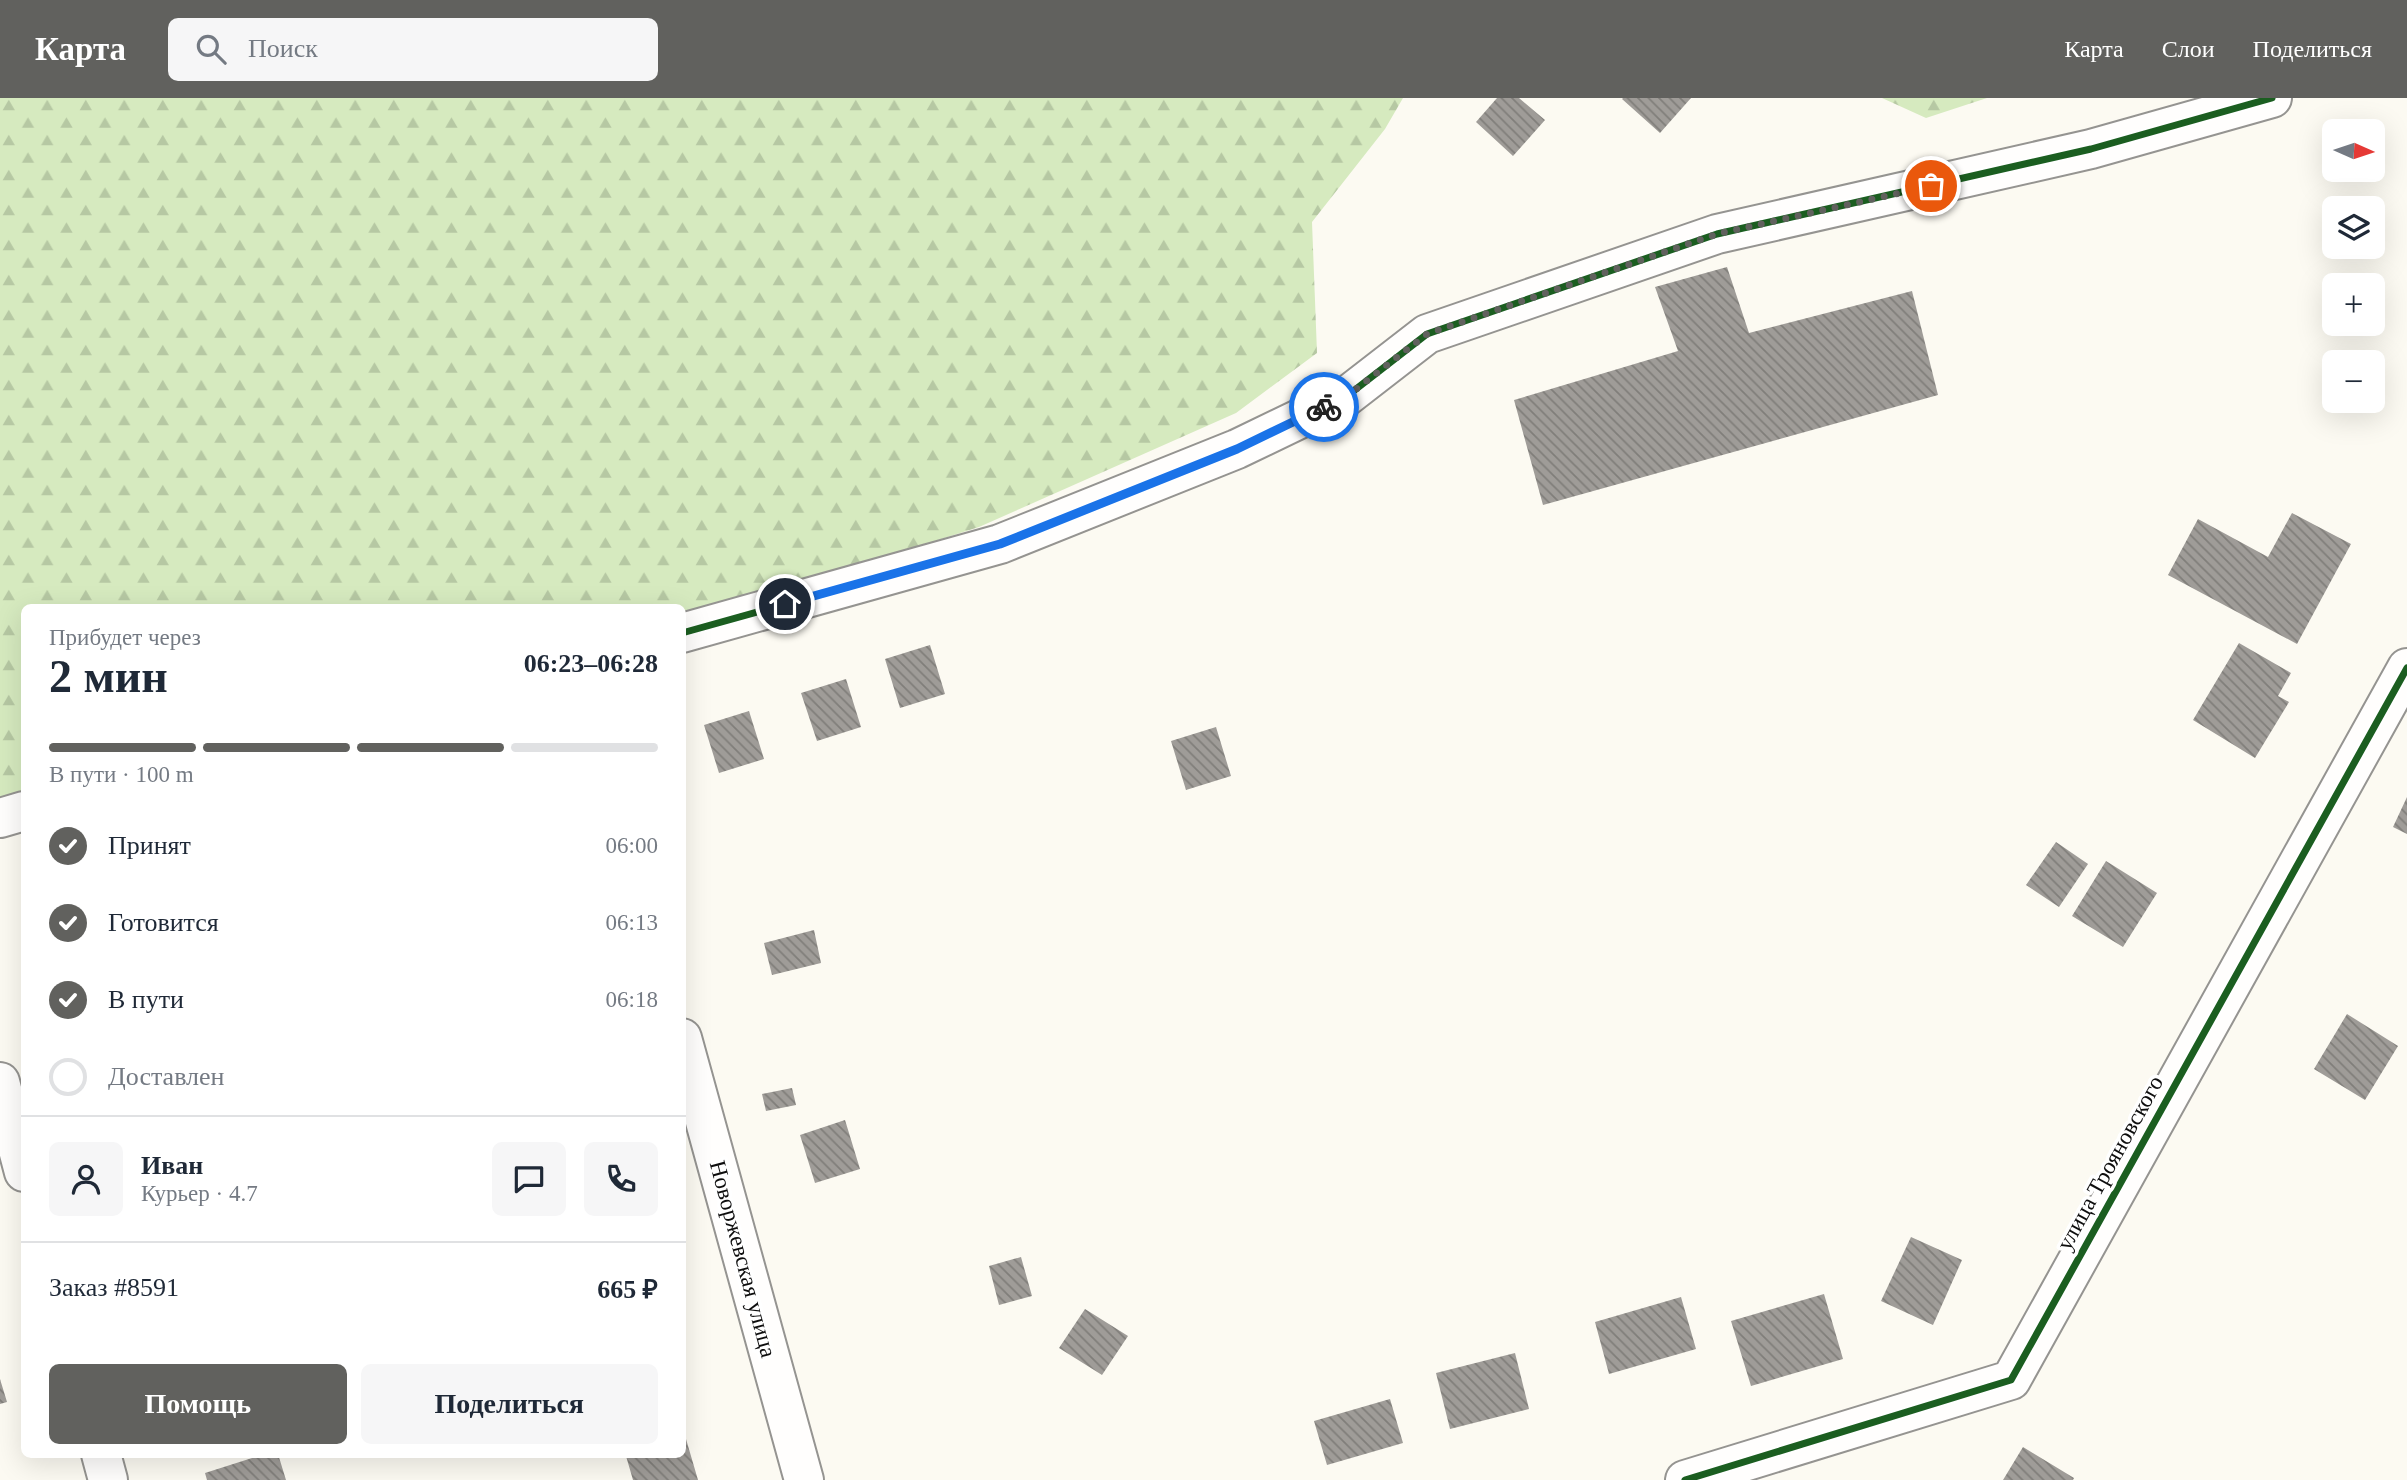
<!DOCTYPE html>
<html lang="ru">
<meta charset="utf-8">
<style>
body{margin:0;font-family:Georgia,serif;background:#f6f6f7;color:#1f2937;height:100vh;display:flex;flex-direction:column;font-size:26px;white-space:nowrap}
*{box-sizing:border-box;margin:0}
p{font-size:23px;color:#747a83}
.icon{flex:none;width:38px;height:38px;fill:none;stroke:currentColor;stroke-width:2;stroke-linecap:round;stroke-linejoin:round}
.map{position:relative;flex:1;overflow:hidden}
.side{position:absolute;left:21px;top:506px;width:665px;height:854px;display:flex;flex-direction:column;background:#fff;border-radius:10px;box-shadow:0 7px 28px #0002}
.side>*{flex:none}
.needle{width:46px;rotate:93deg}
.controls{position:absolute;left:2322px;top:21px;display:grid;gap:14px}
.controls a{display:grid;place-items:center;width:63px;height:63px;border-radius:10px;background:#fff;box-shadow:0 7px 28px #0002;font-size:35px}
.pin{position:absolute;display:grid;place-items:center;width:60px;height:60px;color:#fff;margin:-30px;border:4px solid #fff;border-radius:50%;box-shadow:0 2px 7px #0007}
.courier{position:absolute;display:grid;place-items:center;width:70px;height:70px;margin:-35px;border:5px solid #1a73e8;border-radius:50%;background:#fff;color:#222;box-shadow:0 2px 9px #0007}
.head em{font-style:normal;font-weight:600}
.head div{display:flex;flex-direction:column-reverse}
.head{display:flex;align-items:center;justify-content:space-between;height:119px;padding:0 28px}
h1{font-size:46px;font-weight:600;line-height:52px}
.bar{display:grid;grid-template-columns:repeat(4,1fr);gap:10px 7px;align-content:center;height:84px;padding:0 28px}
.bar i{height:9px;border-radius:5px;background:#e0e1e3}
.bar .on{background:#61615e}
.bar p{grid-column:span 4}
.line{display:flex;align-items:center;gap:18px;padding:0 28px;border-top:2px solid #e0e1e3}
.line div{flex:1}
.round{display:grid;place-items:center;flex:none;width:74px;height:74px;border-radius:10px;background:#f6f6f7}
ol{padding:0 28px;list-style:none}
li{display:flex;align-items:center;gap:21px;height:77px}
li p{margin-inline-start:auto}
li .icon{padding:7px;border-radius:50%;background:#61615e;color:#fff;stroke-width:4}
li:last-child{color:#747a83}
li i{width:38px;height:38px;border:4px solid #e0e1e3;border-radius:50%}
.cta{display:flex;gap:14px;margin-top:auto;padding:14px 28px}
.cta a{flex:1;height:80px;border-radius:10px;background:#61615e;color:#fff;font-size:28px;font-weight:600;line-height:80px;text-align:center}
.cta a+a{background:#f6f6f7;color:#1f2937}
header{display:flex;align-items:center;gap:42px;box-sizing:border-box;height:98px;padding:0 35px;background:#61615e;color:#fff}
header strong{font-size:33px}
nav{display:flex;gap:38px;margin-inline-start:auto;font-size:24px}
.search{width:490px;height:63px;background:#f6f6f7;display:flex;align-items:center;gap:18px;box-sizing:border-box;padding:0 24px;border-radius:10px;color:#747a83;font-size:26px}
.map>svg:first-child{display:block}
.forest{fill:url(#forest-firs)}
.building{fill:url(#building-back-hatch)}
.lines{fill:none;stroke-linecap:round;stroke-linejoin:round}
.street-casing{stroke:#959491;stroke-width:42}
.street{stroke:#fffefd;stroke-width:38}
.cycleway-casing{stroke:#fff;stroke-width:11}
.cycleway{stroke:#1b5e20;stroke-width:7}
.done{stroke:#61615e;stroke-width:7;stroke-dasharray:0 12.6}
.route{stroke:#1a73e8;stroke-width:9}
.labels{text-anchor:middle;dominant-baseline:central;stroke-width:7;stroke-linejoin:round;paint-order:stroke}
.street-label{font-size:23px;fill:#0e0e0e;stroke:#fff}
</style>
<header>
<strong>Карта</strong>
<div class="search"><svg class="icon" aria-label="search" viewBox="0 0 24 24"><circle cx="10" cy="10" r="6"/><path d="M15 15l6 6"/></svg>Поиск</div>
<nav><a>Карта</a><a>Слои</a><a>Поделиться</a></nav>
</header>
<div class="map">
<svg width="2407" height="1382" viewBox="0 0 2407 1382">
<defs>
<pattern id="forest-firs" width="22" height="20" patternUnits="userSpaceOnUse" patternTransform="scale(1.75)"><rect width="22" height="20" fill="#d6eabf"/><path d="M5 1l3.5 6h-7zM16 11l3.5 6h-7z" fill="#b6c8a3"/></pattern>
<pattern id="building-back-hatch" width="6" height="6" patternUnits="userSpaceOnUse" patternTransform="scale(1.75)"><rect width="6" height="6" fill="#9f9c98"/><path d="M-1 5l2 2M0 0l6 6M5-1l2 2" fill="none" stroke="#807e7a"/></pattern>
</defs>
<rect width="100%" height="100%" fill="#fcfaf2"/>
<path class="forest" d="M0 0H1403L1385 31 1312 124 1317 255 1236 315 979 429 683 523 682 509H24V699L0 706Z
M1882 0H1987L1926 20Z"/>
<path class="building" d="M1497 0H1519L1545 22 1513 58 1476 24Z
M1623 0H1691L1660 35 1622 1Z
M1727 169 1749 235 1912 193 1938 297 1543 407 1514 302 1678 253 1655 189Z
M2292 415 2351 446 2297 546 2168 477 2198 421 2268 459Z
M2239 545 2291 575 2278 598 2289 604 2255 660 2193 622Z
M930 547 945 596 900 610 885 561Z
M846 581 861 629 817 643 801 595Z
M749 613 764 661 719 675 704 627Z
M1216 629 1231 678 1186 692 1171 643Z
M2407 699V736L2393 729Z
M2056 744 2088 766 2059 809 2026 787Z
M2106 763 2157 795 2123 849 2072 818Z
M814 832 821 865 772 877 764 845Z
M2347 916 2398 948 2365 1002 2314 971Z
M792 990 796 1007 766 1013 762 996Z
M845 1022 860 1071 815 1085 800 1037Z
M1911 1139 1962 1162 1933 1227 1881 1203Z
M1021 1159 1032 1198 999 1207 989 1168Z
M1824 1196 1843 1261 1751 1288 1731 1223Z
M1681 1199 1696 1251 1609 1276 1595 1224Z
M1085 1211 1128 1238 1102 1277 1059 1250Z
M1515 1255 1529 1311 1450 1331 1436 1275Z
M0 1281 7 1304 0 1306Z
M1390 1301 1403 1345 1327 1367 1314 1323Z
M686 1341 698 1382H633L626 1358 682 1356V1342Z
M2023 1349 2074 1380 2073 1382H2003Z
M265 1356H278L286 1382H207L205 1375Z"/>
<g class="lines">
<defs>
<path id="street" d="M682 535 1000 446 1237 351 1347 298 1427 236 1717 136 2091 51 2272 0
M0 720 24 713
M682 940 804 1382
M0 984 24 1074
M101 1356 108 1382
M1685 1382 2011 1282 2407 570"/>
</defs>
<use href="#street" class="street-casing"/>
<use href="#street" class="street"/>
<defs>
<path id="cycleway" d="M682 535 1000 446 1237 351 1347 298 1427 236 1717 136 2091 51 2272 0
M1685 1382 2011 1282 2407 570"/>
</defs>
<use href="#cycleway" class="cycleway-casing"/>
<use href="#cycleway" class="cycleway"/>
</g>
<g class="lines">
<path class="done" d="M1324 309 1347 298 1427 236 1717 136 1931 88"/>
<path class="route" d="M785 506 1000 446 1237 351 1324 309"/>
</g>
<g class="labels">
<g class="street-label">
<text transform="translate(2110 1065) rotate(-61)">улица Трояновского</text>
<text transform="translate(743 1161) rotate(75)">Новоржевская улица</text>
</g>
</g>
</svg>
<div class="controls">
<a><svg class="needle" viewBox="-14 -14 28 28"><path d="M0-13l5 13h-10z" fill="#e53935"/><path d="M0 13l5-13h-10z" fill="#747a83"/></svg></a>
<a><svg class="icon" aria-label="layers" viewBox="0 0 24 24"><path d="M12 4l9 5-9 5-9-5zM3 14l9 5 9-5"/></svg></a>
<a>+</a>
<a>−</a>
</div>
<div class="pin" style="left:1931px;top:88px;background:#ea580c"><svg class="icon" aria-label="bag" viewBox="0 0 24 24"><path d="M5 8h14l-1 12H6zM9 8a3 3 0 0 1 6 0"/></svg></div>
<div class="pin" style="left:785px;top:506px;background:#1f2937"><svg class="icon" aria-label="home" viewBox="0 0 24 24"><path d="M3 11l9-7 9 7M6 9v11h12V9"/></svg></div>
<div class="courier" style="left:1324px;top:309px"><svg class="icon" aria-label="bike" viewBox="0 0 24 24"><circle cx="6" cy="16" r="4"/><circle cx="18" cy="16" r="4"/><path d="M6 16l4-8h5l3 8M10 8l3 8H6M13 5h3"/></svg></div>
<section class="side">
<div class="head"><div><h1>2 мин</h1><p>Прибудет через</p></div><em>06:23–06:28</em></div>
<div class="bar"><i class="on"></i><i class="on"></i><i class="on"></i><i></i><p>В пути · 100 m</p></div>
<ol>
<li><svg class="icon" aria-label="check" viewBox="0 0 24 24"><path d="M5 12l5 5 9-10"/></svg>Принят<p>06:00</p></li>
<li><svg class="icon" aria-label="check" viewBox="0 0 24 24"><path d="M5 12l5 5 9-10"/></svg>Готовится<p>06:13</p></li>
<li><svg class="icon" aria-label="check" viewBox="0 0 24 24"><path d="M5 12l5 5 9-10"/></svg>В пути<p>06:18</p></li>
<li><i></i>Доставлен</li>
</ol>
<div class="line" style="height:126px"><a class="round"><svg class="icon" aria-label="person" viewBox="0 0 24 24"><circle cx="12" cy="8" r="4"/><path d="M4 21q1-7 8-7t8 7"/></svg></a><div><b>Иван</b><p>Курьер · 4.7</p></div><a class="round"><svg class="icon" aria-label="chat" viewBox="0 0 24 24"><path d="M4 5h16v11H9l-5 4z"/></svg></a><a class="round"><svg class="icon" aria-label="phone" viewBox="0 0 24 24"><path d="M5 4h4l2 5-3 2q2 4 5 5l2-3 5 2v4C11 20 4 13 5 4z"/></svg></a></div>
<div class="line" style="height:91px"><div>Заказ #8591</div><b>665 ₽</b></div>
<div class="cta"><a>Помощь</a><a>Поделиться</a></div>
</section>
</div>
